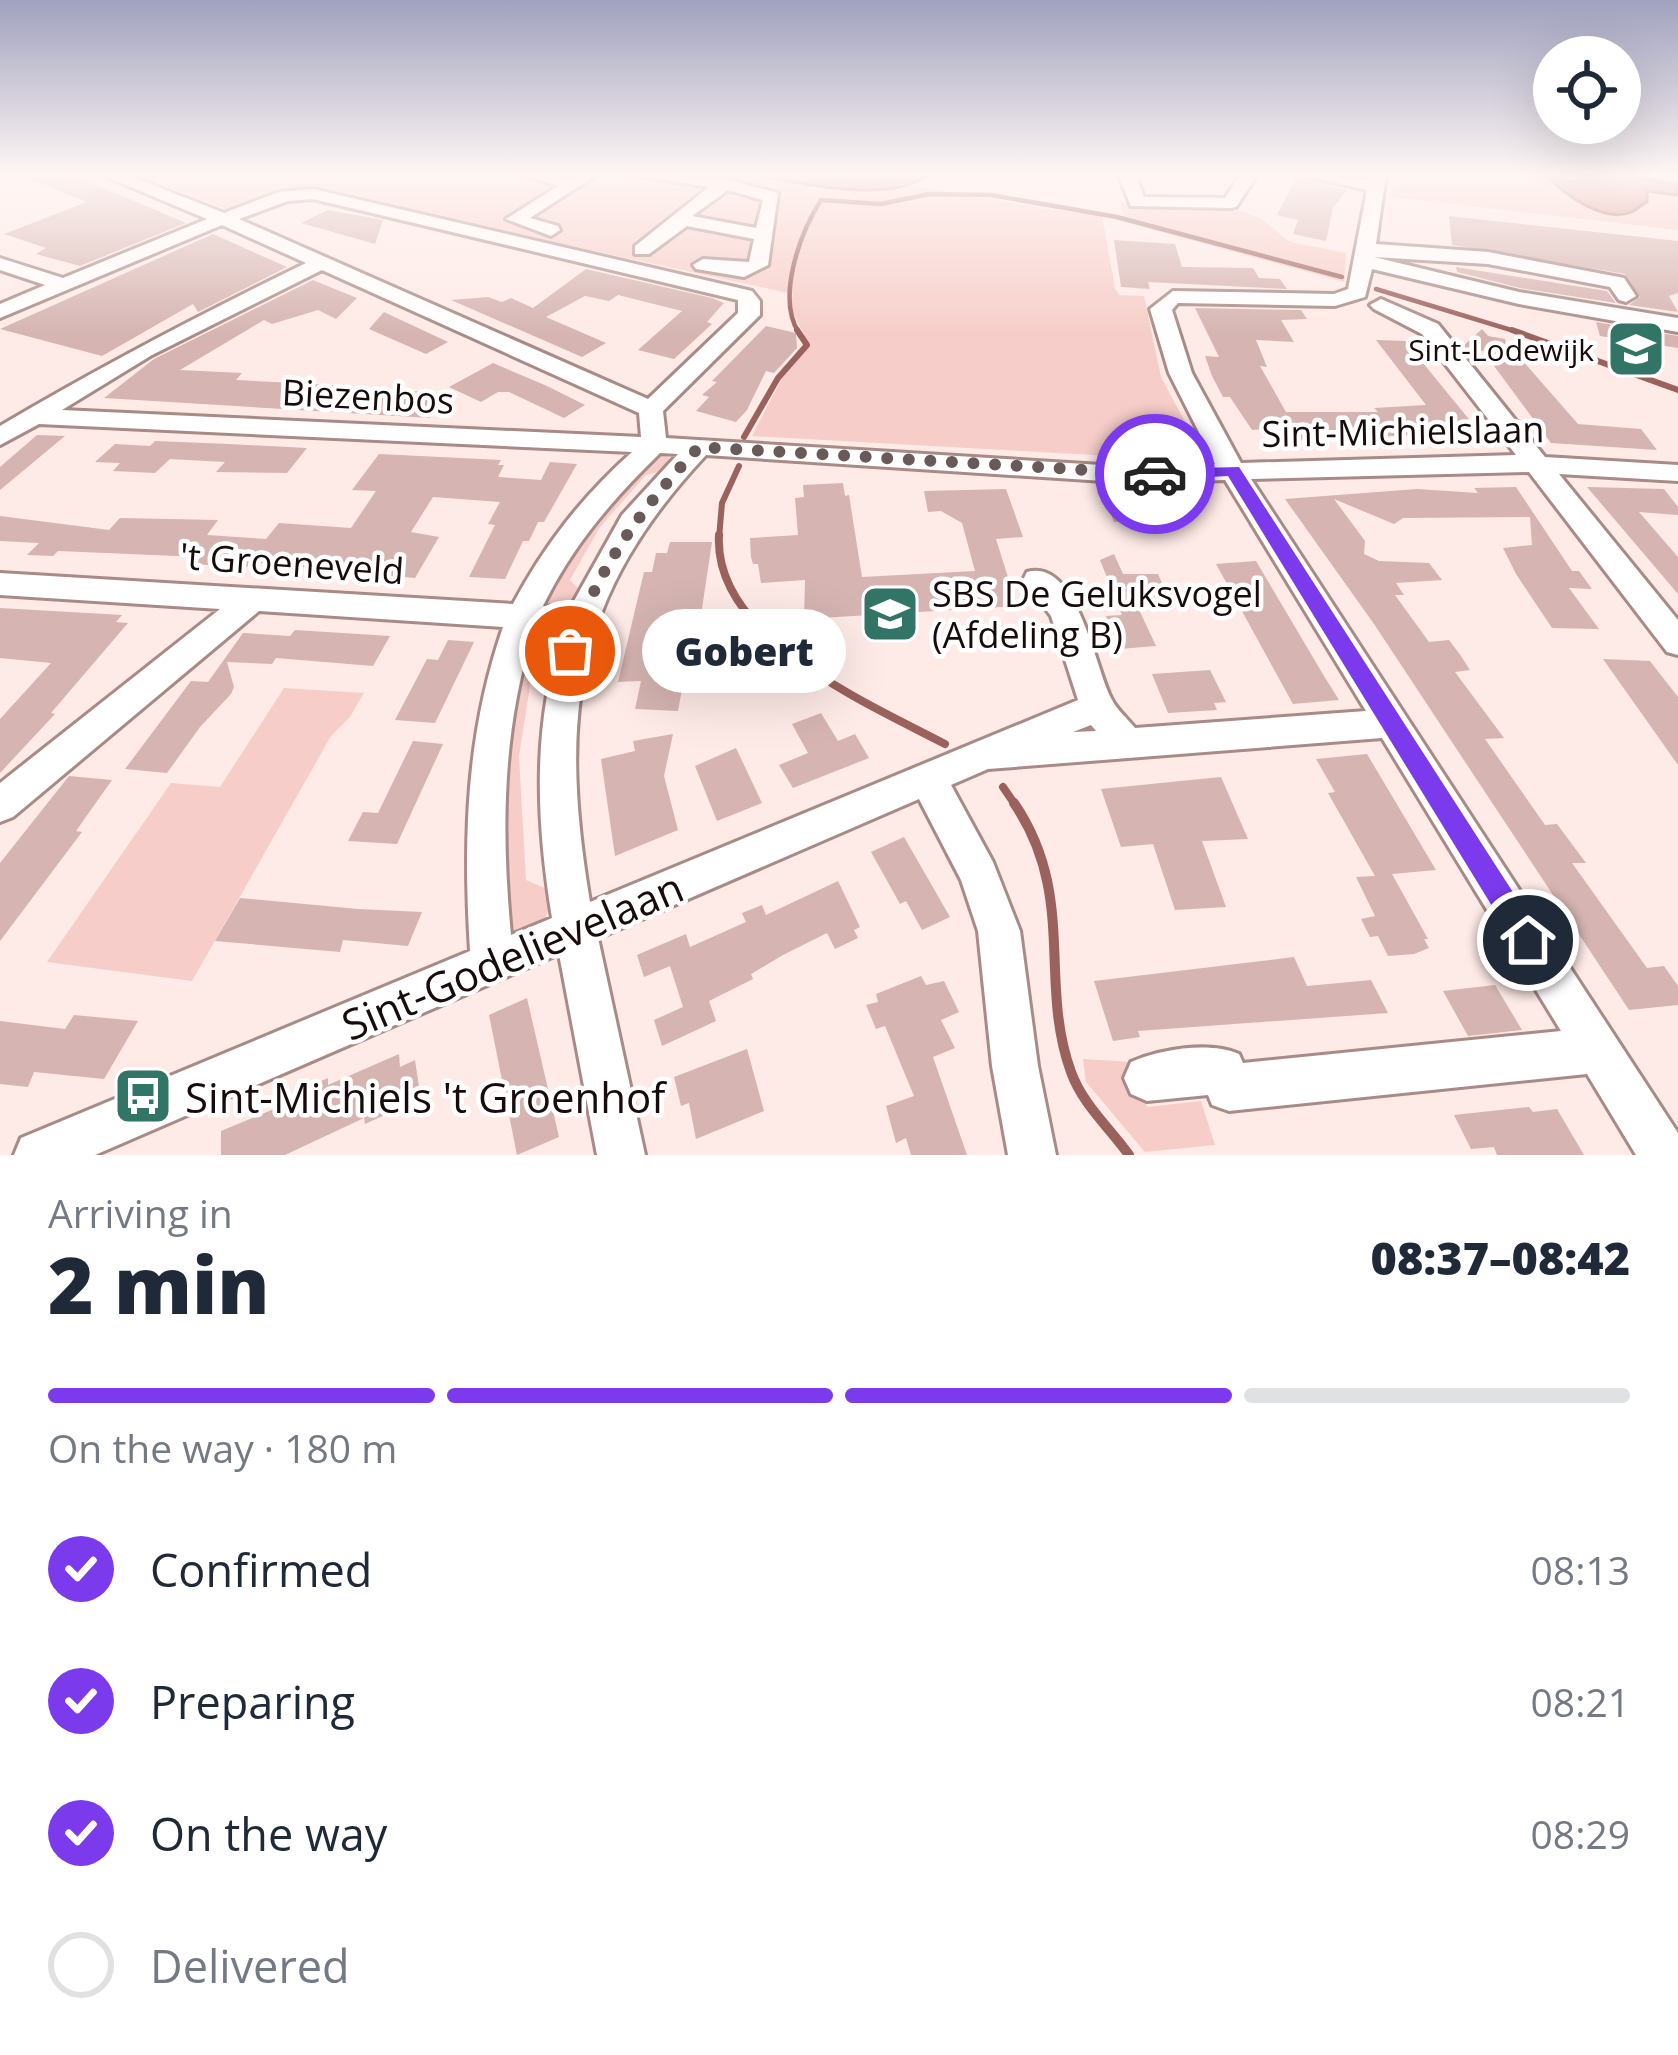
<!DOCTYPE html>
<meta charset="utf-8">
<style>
body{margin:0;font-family:"Open Sans",sans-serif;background:#f6f6f7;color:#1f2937;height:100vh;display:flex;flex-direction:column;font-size:45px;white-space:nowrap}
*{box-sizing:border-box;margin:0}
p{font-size:39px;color:#747a83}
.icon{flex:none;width:66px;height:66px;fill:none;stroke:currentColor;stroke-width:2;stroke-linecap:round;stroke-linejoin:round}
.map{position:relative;height:1155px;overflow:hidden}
.details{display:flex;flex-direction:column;background:#fff;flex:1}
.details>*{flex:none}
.tools{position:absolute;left:1533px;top:36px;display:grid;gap:24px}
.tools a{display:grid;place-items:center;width:108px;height:108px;border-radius:50%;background:#fff;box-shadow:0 12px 48px #0002;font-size:60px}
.pin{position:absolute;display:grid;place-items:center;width:102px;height:102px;color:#fff;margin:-51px;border:6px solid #fff;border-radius:50%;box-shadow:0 3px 12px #0007}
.courier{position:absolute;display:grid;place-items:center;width:120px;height:120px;margin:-60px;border:9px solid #7c3aed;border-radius:50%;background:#fff;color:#222;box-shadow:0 3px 15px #0007}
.bubble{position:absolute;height:84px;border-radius:42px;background:#fff;box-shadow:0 12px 48px #0002;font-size:39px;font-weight:800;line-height:84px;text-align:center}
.overview em{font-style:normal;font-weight:800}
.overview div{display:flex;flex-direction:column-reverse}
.overview{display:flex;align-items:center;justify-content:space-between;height:204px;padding:0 48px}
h1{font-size:78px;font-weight:800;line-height:90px}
.bar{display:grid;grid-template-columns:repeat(4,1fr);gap:18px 12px;align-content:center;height:144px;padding:0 48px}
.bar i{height:15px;border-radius:9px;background:#e0e1e3}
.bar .on{background:#7c3aed}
.bar p{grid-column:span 4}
ol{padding:0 48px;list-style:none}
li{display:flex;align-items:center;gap:36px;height:132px}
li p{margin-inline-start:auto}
li .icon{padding:12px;border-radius:50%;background:#7c3aed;color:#fff;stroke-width:4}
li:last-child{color:#747a83}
li i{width:66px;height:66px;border:6px solid #e0e1e3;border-radius:50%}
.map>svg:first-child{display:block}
.green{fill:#f6cdc8}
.water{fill:#d4857e;stroke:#9b615c;stroke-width:3}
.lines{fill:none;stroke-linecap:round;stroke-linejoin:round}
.stream-far3{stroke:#9b615c;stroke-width:4.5}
.stream-far2{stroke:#9b615c;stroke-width:6}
.stream-far1{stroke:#9b615c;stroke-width:8}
.stream{stroke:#9b615c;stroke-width:10}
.building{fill:#d5b4b1}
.minor-casing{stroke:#a88a86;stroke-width:6}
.minor{fill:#fff;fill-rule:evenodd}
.route{fill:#7c3aed}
.done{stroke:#685a58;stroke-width:12;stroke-dasharray:0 21.6}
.labels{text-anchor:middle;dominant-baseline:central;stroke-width:9;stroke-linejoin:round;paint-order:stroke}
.far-poi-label{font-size:30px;fill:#170c0b;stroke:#fff;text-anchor:end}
.street-label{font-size:36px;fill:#170c0b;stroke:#fff}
.poi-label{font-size:36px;fill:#170c0b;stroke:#fff;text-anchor:start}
.near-street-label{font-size:42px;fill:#170c0b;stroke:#fff}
.near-poi-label{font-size:42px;fill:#170c0b;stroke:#fff;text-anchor:start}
</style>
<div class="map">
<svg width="1678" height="1155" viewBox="0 0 1678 1155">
<rect width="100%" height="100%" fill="#feeae7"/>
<path class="green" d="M135 174H928L912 186 1052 210 1124 216 1120 202 1142 208 1240 211 1260 218 1290 242 1346 253 1344 282 1102 216 1115 288 1119 295 1144 296 1161 377 1204 457 1149 458 752 436 782 378 809 345 790 307 793 294 300 187 230 211Z
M1394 174H1630L1678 182V230L1392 197Z
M660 454 669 457V469L646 475 600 527 570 580 582 592 573 606 549 610 539 604 552 569 651 455Z
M541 629 557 634 559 644 550 656 534 661 519 756 526 880 547 889 552 902 540 930 518 937 503 935 493 765 533 631Z
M284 688 364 693 350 717 331 736 192 981 47 962 171 783 220 787Z
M1083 1059 1133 1062 1147 1107 1201 1101 1215 1145 1145 1152 1086 1082Z"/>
<path class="water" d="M751 174H928C893 206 795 182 751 174Z
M1549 176 1613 174 1678 185V195L1647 191V202C1641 204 1637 210 1631 212 1606 223 1562 195 1549 176Z"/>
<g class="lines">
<path class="stream-far3" d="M1376 289 1521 333
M799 333C776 298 800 233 821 200L881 204 929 194 991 195 1117 217 1342 277"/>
<path class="stream-far2" d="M1512 330 1678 390
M744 437 778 378 807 345 797 330
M719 538 722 503 739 466"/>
<path class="stream-far1" d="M719 535C713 638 869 704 945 744
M1003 787 1016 806"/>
<path class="stream" d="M1014 803C1077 895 1038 982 1071 1072 1083 1105 1109 1127 1129 1155"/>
</g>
<path class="building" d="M17 174H71L186 223 80 266 36 254 46 248 4 234 87 202Z
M1296 178 1347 190 1333 208 1326 241 1293 234 1298 220 1277 215Z
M328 210 383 220 375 244 301 223Z
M1449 216 1678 241V293L1669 296 1678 312 1629 305 1640 297 1625 274 1452 245Z
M213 234 287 267 198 312 193 304 102 356 0 329Z
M1114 240 1175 244 1182 267 1253 268 1259 278 1280 279 1287 289 1148 282 1150 289 1121 287Z
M1456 267 1607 291 1616 303 1520 288 1457 272Z
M586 269 712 298 724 303 707 322 712 324 674 359 638 350 682 311 618 295 609 301 585 296 546 317 606 343 582 357 451 300 488 297 502 302 511 298 533 308Z
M313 280 357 298 336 319 318 310 272 324 264 320 180 370 242 373 236 380 350 386 343 395 406 398 412 391 447 393 430 418 104 398 154 359Z
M1195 308 1301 310 1307 319 1281 320 1294 342 1256 340 1267 367 1260 366 1286 412H1378L1374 408 1426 405 1376 340 1405 341 1472 423 1422 422 1434 434 1289 441 1280 428 1252 430 1230 397H1223L1212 376 1205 356 1219 357Z
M384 312 448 342 426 354 369 329Z
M1596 322 1678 336V348L1600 336Z
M766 326 796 333 797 348 774 373 766 371 747 410 736 422 696 411 709 397 702 395 717 382 712 381Z
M1482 329 1488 336 1505 339 1507 350 1516 360H1522L1578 424 1641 429 1657 450 1551 443 1483 351 1462 347Z
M493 363 547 386 585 405 564 418 509 392H498L481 402 449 387Z
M37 435 65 436 0 490V467Z
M155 441 229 444 307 448 287 473 216 472 225 462 170 459 155 473 113 471 120 463 95 462 115 444 150 446Z
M379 454 501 460 498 465H504L498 477 541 480 550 462 577 464 544 522H538L529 541H523L505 579 469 577 495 525 488 524 500 502 433 497 411 532 439 537 415 578 251 562 246 568 195 564 201 557 58 551 53 556 27 555 39 543 0 541V516L109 530 120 518 218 520 207 535 266 539 279 523 351 528 376 491 352 490Z
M843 483 845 496 849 495 862 577 975 571 962 523 941 511 928 512 924 491 1006 489 1023 537 996 539 1017 606 804 619 805 580 761 583 758 564H753L751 557 750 538 798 535 795 498 804 497 803 485Z
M1516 487 1572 571H1579L1592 589 1569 588 1599 629 1552 628 1516 574 1503 548 1532 545 1530 517 1403 518 1394 524 1334 499 1365 541 1364 554 1379 561 1429 563 1442 580 1396 583 1404 595H1395L1429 642 1449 640 1461 656 1470 670 1455 672 1504 738 1485 739 1545 825 1557 824 1586 863H1572L1647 968 1664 966 1678 986V1005L1629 1010 1374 624 1285 499 1417 489 1478 493 1474 488Z
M1587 487 1664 489 1678 507V515L1639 512 1678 557V594Z
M1156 500 1165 518 1114 522 1106 501Z
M670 542H712L698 635H692L678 711 635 709 641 681 618 682 644 572H652L656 553H667Z
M1114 554 1123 574H1158L1168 597 1134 599 1156 646 1119 649 1106 616 1122 615 1100 560Z
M1256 561 1324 676 1339 700 1293 704 1216 564Z
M0 608 122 615 116 622 128 623 51 713 55 714 0 773V719L51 663 0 658Z
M295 630 390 636 373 666 276 658 272 664 227 662 234 687 231 694 200 727 167 773 125 769 191 681 208 682 243 633 290 636Z
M448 640 474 642 435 723 395 720 427 659 438 660Z
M1603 659 1650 661 1678 697V765Z
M1210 670 1226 702 1214 703 1217 710 1168 713 1152 674Z
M821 713 838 741 855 734 869 758 793 788 779 765 808 753 792 724Z
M673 734 664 776 678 830 615 856 601 759 635 751 633 741Z
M413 741 443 744 397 844 348 841 363 812 378 813Z
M736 748 762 803 717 821 695 766Z
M1367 754 1436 870 1392 874 1428 939H1424L1429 948 1414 954 1388 956 1378 936 1370 937 1361 919 1375 916 1356 877 1375 876 1328 793 1335 792 1316 759Z
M69 776 112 780 76 831 82 832 0 941V863Z
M1221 777 1248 839 1202 841 1226 907 1175 910 1153 844 1121 847 1101 789Z
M904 837 950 917 922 930 906 901 900 904 871 852Z
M838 881 860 927 854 930 858 938 835 949 827 933 783 955 751 974 753 979 709 1001 716 1021 662 1046 654 1020 683 1007 670 966 644 977 637 955 686 934 690 947 746 922 742 913 762 905 766 915Z
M240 898 358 909 422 912 408 946 343 940 340 952 215 941Z
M1294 957 1307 986 1371 980 1388 1013 1138 1031 1140 1037 1113 1041 1094 981Z
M921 976 926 985 944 981 959 1012 941 1020 955 1048 933 1057 967 1155H911L906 1138 896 1143 886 1106 914 1096 885 1026 876 1029 866 1005 878 1002 876 994Z
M1495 985 1522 1030 1468 1036 1443 991Z
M527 998 559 1137 517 1155 489 1015Z
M74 1015 138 1021 104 1079 34 1072 28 1087 0 1084V1021L65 1029Z
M747 1049 764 1111 696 1139 689 1103 681 1106 674 1077Z
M399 1054 400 1067 415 1060 420 1093 399 1103 400 1108 365 1124 364 1118 285 1155H221V1131L296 1100V1092L328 1078V1085Z
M1529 1107 1533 1112 1557 1109 1584 1155H1497L1494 1147 1471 1149 1454 1115Z"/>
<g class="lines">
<defs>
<path id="minor" d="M100 174H125L224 213 279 192 313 189 752 291 760 301V315L663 411 666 438 1134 467 1215 464 1169 373 1150 309 1173 291 1334 294 1348 289 1367 190 1297 174 1368 180 1370 174H1386L1376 244 1488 252 1624 278 1636 296 1626 302 1619 300 1610 287 1488 264 1374 257 1519 292 1678 318V332L1519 304 1372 269 1365 297 1335 306 1178 303 1172 310 1192 373 1241 463 1516 455 1422 334 1374 309 1370 305 1381 299 1438 324 1545 457 1678 465V481L1559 474 1678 620V655L1667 652 1529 472 1251 479 1678 1133V1155H1636L1587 1074 1229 1111 1212 1105 1208 1095 1147 1101 1131 1094 1124 1078 1131 1062C1160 1049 1210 1041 1239 1054L1243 1063 1561 1031 1382 738 988 769 951 785 993 862 1020 931 1038 1066 1056 1155H1008L992 1066 978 931 961 880 919 799 598 938 645 1155H597L559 954 95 1155H14L21 1138 470 951C463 839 466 734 503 627L259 611 13 817 0 822V783L220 609 0 595V573L513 604C545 544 582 497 632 452L39 424 0 445V426C100 367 201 314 306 263L222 225 0 318V304L45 285 0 270V258L63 278 207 219ZM313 199 738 300V313L648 399 239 219 288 201ZM322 270 639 413 641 437 62 410 152 355ZM660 453 678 454 622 515 570 608 543 606C573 545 612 500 660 453ZM706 455 1134 483 1225 480 1366 711 1135 728C1127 718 1116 709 1111 698 1095 667 1077 558 1027 572L1023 580 1051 616 1078 700 590 902C559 716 573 597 706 455ZM534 629 563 631C532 725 536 820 552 918L511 935C501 830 502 730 534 629ZM1091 725 1096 731 1073 732Z
M519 174 571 178 598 174 530 218 558 226 560 230 551 236 506 219 558 186Z
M627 174 725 179 778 193 768 265 744 277 696 269 693 265 703 259 749 262 754 239 687 226 649 254H635V246L709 187ZM728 190 763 200 756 228 692 216Z
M1118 174H1135L1144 197 1225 198 1241 174H1258L1236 207 1230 208 1131 206Z
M1651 174H1678V182L1653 178Z"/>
</defs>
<use href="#minor" class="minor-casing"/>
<use href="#minor" class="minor"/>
</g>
<linearGradient id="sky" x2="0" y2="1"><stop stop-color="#a0a1be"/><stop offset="0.52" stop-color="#fff6f4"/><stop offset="1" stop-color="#fff6f4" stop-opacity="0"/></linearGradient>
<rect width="1678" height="336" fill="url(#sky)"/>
<path class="route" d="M1239 467 1538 931 1542 940 1538 950 1528 954 1519 950 1228 476 1155 480 1146 474 1155 469Z"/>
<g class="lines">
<path class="done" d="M570 651C596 570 641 509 699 447L1155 474"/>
</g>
<defs>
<symbol id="school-square" viewBox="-11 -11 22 22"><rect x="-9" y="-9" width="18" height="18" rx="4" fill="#327465" stroke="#fff"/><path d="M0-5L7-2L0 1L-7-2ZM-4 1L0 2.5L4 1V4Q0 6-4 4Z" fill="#fff"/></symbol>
<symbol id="bus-square" viewBox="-11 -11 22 22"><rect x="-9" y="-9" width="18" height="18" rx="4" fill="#327465" stroke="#fff"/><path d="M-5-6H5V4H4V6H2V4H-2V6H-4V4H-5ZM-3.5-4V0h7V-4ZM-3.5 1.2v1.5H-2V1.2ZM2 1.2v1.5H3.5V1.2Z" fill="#fff"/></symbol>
</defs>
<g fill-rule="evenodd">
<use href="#school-square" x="1603" y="316" width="66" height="66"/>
<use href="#school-square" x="857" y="581" width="66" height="66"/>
<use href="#bus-square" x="110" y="1063" width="66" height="66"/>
</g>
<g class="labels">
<g class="far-poi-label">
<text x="1594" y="349">Sint-Lodewijk</text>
</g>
<g class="street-label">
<text transform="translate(368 396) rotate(3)">Biezenbos</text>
<text transform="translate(1403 431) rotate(-1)">Sint-Michielslaan</text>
<text transform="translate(292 563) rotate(4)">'t Groeneveld</text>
</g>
<g class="poi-label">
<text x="932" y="593">SBS De Geluksvogel<tspan x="932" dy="41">(Afdeling B)</tspan></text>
</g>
<g class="near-street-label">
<text transform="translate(512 955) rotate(-23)">Sint-Godelievelaan</text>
</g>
<g class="near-poi-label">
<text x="185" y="1096">Sint-Michiels 't Groenhof</text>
</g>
</g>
</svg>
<div class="tools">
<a><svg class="icon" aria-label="locate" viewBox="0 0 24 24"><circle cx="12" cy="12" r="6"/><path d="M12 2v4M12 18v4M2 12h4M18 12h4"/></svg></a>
</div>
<div class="pin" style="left:570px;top:651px;background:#ea580c"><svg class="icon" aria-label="bag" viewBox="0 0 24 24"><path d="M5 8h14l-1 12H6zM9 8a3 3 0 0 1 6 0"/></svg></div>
<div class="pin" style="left:1528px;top:940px;background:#1f2937"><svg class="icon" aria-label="home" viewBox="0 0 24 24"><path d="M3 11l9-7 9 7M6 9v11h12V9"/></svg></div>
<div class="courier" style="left:1155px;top:474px"><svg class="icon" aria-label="car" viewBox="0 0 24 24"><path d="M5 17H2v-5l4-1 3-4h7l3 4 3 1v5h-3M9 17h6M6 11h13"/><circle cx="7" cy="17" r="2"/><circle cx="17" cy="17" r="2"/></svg></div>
<div class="bubble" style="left:642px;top:609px;width:204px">Gobert</div>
</div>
<section class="details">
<div class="overview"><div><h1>2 min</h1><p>Arriving in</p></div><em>08:37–08:42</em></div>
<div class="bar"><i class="on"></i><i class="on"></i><i class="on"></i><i></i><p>On the way · 180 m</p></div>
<ol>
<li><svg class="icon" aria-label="check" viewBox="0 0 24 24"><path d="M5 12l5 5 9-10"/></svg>Confirmed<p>08:13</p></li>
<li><svg class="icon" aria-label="check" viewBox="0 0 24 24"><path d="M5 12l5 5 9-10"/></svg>Preparing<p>08:21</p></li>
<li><svg class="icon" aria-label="check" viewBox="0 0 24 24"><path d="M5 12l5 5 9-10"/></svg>On the way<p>08:29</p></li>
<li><i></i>Delivered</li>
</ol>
</section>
